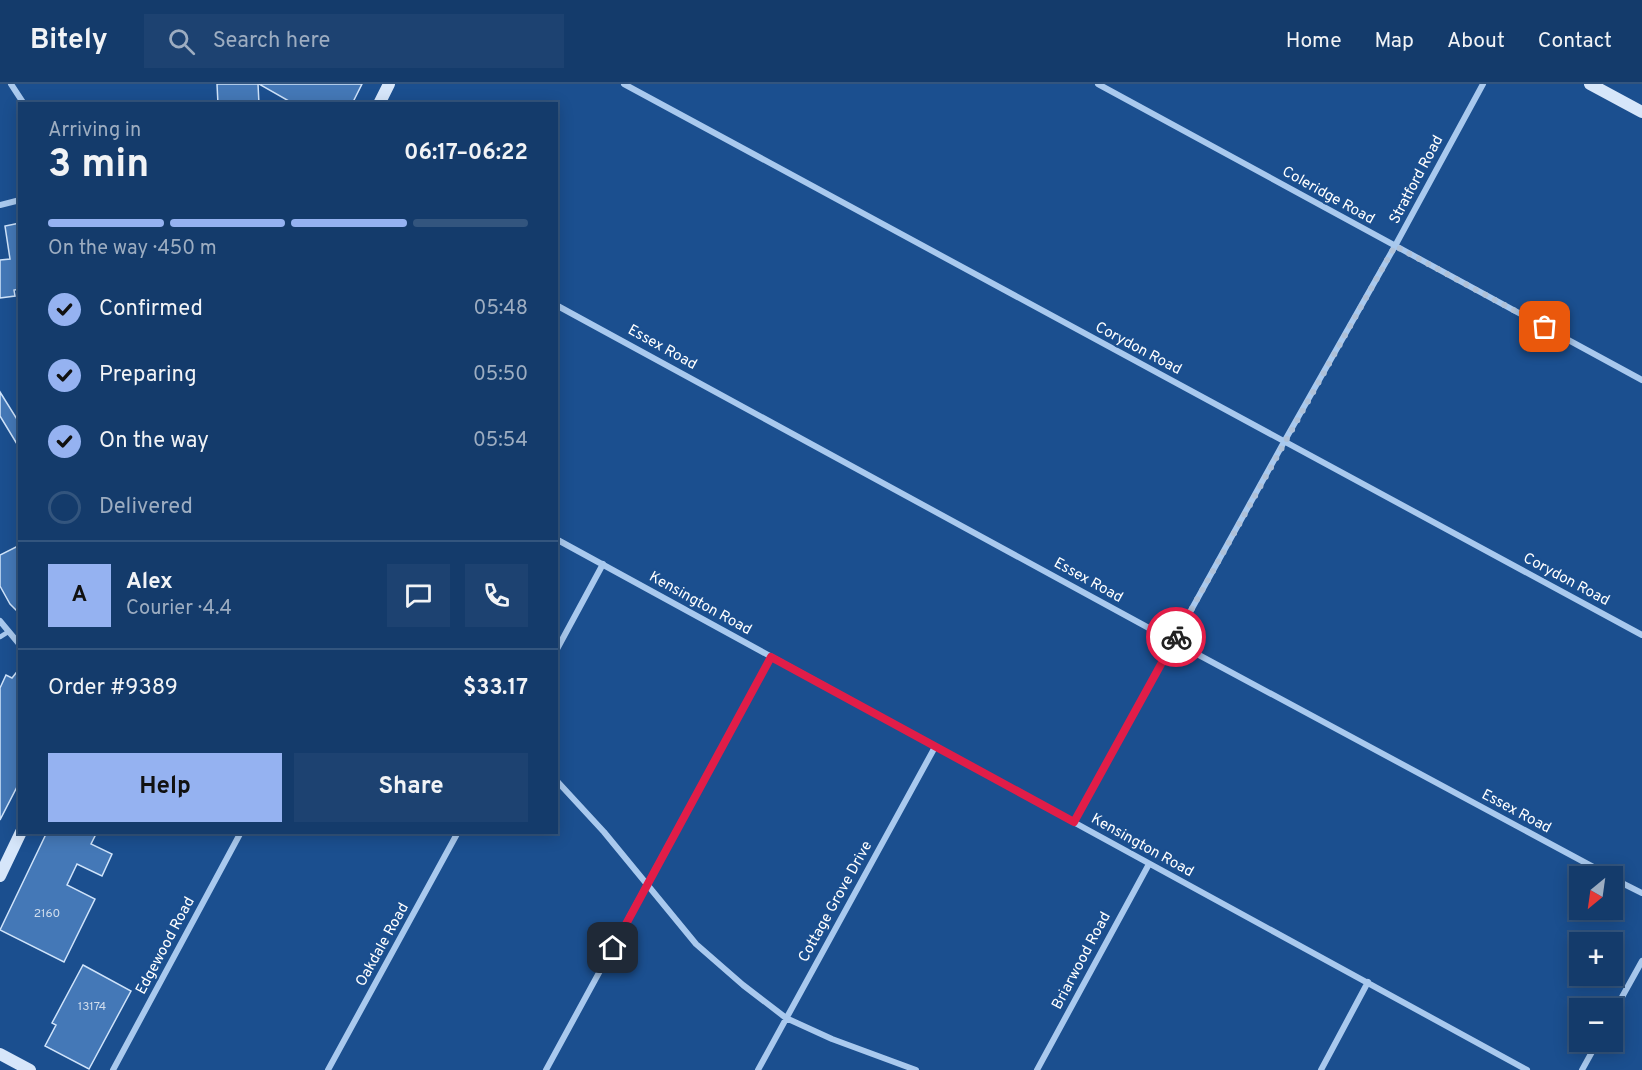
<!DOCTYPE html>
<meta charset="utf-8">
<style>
body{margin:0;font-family:Overpass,sans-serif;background:#1d4271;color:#f1f3f6;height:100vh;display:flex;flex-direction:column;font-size:22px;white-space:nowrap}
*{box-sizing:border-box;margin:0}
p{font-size:20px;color:#9dadc1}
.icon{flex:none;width:33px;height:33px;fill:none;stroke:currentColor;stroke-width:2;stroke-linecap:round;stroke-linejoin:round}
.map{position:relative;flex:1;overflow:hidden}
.sheet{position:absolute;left:18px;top:18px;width:540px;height:732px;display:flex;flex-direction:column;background:#143b6b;border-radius:0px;box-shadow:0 3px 15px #0003,0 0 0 2px #33557e}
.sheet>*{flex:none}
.needle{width:39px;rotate:209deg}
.buttons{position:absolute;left:1569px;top:782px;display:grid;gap:12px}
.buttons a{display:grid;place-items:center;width:54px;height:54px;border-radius:0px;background:#143b6b;box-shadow:0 3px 15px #0003,0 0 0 2px #33557e;font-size:30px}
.pin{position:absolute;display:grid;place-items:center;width:51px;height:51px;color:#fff;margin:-26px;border-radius:12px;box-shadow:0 3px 9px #0006}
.courier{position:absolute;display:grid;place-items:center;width:60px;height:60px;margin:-30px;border:4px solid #e11d48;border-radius:50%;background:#fff;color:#222;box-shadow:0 2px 8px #0007}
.overview em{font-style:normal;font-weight:700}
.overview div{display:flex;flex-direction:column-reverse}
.overview{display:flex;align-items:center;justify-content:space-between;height:102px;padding:0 30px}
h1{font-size:39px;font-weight:700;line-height:45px}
.bar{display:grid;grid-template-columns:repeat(4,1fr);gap:9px 6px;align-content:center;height:72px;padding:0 30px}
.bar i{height:8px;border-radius:4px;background:#33557e}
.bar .current{background:#95b2f1}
.bar p{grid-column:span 4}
.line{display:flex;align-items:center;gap:15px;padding:0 30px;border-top:2px solid #33557e}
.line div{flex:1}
.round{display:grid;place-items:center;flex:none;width:63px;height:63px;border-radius:0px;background:#1d4271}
ol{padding:0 30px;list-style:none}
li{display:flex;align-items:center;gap:18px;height:66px}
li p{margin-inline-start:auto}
li .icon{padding:6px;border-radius:50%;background:#95b2f1;color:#111;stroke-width:4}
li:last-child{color:#9dadc1}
li i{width:33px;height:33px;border:3px solid #33557e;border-radius:50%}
.primary-button{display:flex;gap:12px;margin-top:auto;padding:12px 30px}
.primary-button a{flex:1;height:69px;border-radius:0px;background:#95b2f1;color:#111;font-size:24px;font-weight:700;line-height:69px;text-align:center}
.primary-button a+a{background:#1d4271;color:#f1f3f6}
header{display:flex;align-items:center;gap:36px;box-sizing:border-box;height:84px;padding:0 30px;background:#143b6b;border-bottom:2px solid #33557e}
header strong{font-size:28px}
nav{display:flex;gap:33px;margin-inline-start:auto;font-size:21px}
.search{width:420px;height:54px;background:#1d4271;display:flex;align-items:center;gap:15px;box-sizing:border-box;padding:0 21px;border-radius:0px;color:#9dadc1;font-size:22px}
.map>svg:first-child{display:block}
.building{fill:#4478b7;stroke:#cfe3fa;stroke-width:1.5}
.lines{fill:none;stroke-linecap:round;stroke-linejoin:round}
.lane{stroke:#a9c9ee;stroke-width:4.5}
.street{stroke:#a9c9ee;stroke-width:6}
.secondary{stroke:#d6e6fa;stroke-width:12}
.done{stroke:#afc1d8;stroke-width:6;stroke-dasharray:0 10.8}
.route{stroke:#e11d48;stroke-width:8}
.labels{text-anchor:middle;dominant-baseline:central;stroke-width:4.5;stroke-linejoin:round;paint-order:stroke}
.number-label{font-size:12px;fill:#d0dded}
.street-label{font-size:15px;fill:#fff;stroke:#1b4f8f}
</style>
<header>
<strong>Bitely</strong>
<div class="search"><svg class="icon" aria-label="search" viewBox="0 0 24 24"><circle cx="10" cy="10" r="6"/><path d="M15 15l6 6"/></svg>Search here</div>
<nav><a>Home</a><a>Map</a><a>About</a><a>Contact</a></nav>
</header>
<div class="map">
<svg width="1642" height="986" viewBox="0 0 1642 986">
<rect width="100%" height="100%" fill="#1b4f8f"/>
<path class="building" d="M217 0H258L259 20H218Z
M259 0H362L352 20H294Z
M20 139V205L14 206 15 212 0 214V176L10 175 5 142Z
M0 308 20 340V365L0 332Z
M20 461V530L10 520 0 502V471Z
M20 584V697L0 736V604L6 591 12 594Z
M47 748H97L91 760 112 770 102 792 77 780 67 801 95 815 64 878 0 846Z
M83 881 131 907 89 985 45 962 56 941 52 939Z"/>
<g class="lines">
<path class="lane" d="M0 553 8 548"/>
<path class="street" d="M11 0 24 20
M624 0 1642 551
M1098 0 1642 296
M0 121 20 116
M556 221 1158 549 1610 792
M556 455 1527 986
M0 537 20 561
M556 567 603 480
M556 696 604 748 696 860 743 901 786 934 832 955 916 986
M1074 738 1284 358 1395 162 1483 0
M1612 794 1642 809
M1612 931 1642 877
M113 986 241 748
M328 986 458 748
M546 986 771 573
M758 986 935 663
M1037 986 1149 780
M1321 986 1368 898
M1582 986 1598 957"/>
<path class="secondary" d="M1590 0 1642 28
M379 20 389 0
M0 792 21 748
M0 970 30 986"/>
</g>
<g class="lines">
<path class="done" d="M1176 553 1395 162 1545 243"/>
<path class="route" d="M613 864 771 573 1074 738 1176 553"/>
</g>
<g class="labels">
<g class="number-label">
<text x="47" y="830">2160</text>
<text x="92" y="923">13174</text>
</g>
<g class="street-label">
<text transform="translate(1417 96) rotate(-62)">Stratford Road</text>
<text transform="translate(1328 112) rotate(29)">Coleridge Road</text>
<text transform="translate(662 264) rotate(29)">Essex Road</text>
<text transform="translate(1138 265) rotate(28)">Corydon Road</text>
<text transform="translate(1566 496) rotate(28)">Corydon Road</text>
<text transform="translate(1088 497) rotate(29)">Essex Road</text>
<text transform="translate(700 520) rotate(29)">Kensington Road</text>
<text transform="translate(1516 728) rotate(28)">Essex Road</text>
<text transform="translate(1142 762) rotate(29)">Kensington Road</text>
<text transform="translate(836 818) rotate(-61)">Cottage Grove Drive</text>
<text transform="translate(383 861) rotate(-61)">Oakdale Road</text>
<text transform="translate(166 862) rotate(-62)">Edgewood Road</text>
<text transform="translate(1082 877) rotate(-62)">Briarwood Road</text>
</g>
</g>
</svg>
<div class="buttons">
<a><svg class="needle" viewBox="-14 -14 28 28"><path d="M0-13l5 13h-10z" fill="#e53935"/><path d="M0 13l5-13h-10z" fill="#9dadc1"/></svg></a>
<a>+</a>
<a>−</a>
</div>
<div class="pin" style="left:1545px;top:243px;background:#ea580c"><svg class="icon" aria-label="bag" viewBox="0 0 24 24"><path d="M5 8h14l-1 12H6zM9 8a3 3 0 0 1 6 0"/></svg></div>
<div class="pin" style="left:613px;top:864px;background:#1f2937"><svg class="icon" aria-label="home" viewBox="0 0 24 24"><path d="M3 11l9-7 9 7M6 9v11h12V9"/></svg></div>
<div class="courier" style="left:1176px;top:553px"><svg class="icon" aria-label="bike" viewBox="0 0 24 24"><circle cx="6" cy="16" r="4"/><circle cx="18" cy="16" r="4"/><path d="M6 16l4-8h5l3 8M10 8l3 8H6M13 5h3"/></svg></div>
<section class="sheet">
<div class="overview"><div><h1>3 min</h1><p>Arriving in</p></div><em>06:17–06:22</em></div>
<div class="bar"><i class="current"></i><i class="current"></i><i class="current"></i><i></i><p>On the way · 450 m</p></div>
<ol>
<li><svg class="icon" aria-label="check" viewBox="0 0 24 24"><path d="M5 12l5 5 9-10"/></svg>Confirmed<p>05:48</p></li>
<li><svg class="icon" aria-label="check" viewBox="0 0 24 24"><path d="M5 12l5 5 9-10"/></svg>Preparing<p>05:50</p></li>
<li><svg class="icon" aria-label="check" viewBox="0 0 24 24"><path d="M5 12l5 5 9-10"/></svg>On the way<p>05:54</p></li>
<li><i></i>Delivered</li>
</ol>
<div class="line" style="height:108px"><b class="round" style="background:#95b2f1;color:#111">A</b><div><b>Alex</b><p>Courier · 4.4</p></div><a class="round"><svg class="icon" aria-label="chat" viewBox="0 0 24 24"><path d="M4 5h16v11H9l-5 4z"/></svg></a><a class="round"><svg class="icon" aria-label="phone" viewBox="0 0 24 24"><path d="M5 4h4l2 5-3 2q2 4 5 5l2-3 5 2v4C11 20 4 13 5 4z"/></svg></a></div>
<div class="line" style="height:78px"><div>Order #9389</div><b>$33.17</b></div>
<div class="primary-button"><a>Help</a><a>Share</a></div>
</section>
</div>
